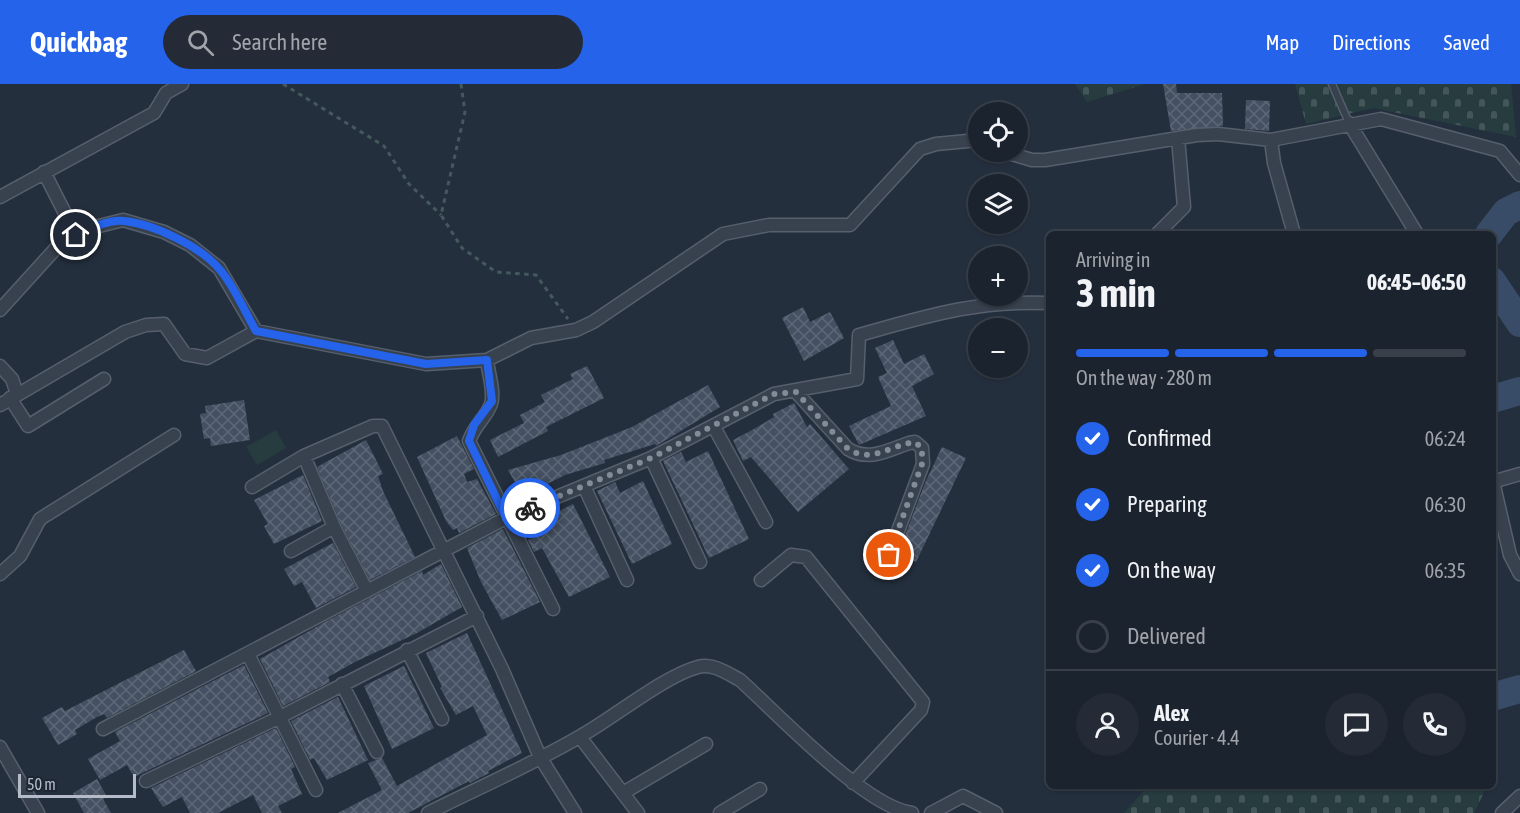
<!DOCTYPE html>
<meta charset="utf-8">
<style>
body{margin:0;font-family:"Asap Condensed",sans-serif;background:#242b36;color:#f1f3f6;height:100vh;display:flex;flex-direction:column;font-size:22px;white-space:nowrap}
*{box-sizing:border-box;margin:0}
p{font-size:20px;color:#a0a4aa}
.icon{flex:none;width:33px;height:33px;fill:none;stroke:currentColor;stroke-width:2;stroke-linecap:round;stroke-linejoin:round}
.map{position:relative;flex:1;overflow:hidden}
.sheet{position:absolute;left:1046px;top:147px;width:450px;height:558px;display:flex;flex-direction:column;background:#1b232e;border-radius:9px;box-shadow:0 2px 4px #0004,0 0 0 2px #39404a}
.sheet>*{flex:none}
.buttons{position:absolute;left:968px;top:18px;display:grid;gap:12px}
.buttons a{display:grid;place-items:center;width:60px;height:60px;border-radius:50%;background:#1b232e;box-shadow:0 2px 4px #0004,0 0 0 2px #39404a;font-size:30px}
.scale{position:absolute;left:18px;bottom:15px;width:118px;box-sizing:border-box;padding-left:6px;border:3px solid #b4bcc9;border-top:0;font-size:16px;line-height:21px;white-space:nowrap;color:#b4bcc9;-webkit-text-stroke:4px #1d2633;paint-order:stroke}
.pin{position:absolute;display:grid;place-items:center;width:51px;height:51px;color:#fff;margin:-26px;border:3px solid #fff;border-radius:50%;box-shadow:0 2px 6px #0007}
.courier{position:absolute;display:grid;place-items:center;width:60px;height:60px;margin:-30px;border:4px solid #2563eb;border-radius:50%;background:#fff;color:#222;box-shadow:0 2px 8px #0007}
.headline em{font-style:normal;font-weight:700}
.headline div{display:flex;flex-direction:column-reverse}
.headline{display:flex;align-items:center;justify-content:space-between;height:102px;padding:0 30px}
h1{font-size:39px;font-weight:700;line-height:45px}
.bar{display:grid;grid-template-columns:repeat(4,1fr);gap:9px 6px;align-content:center;height:72px;padding:0 30px}
.bar i{height:8px;border-radius:4px;background:#39404a}
.bar .selected{background:#2563eb}
.bar p{grid-column:span 4}
.line{display:flex;align-items:center;gap:15px;padding:0 30px;border-top:2px solid #39404a}
.line div{flex:1}
.round{display:grid;place-items:center;flex:none;width:63px;height:63px;border-radius:32px;background:#242b36}
ol{padding:0 30px;list-style:none}
li{display:flex;align-items:center;gap:18px;height:66px}
li p{margin-inline-start:auto}
li .icon{padding:6px;border-radius:50%;background:#2563eb;color:#fff;stroke-width:4}
li:last-child{color:#a0a4aa}
li i{width:33px;height:33px;border:3px solid #39404a;border-radius:50%}
header{display:flex;align-items:center;gap:36px;box-sizing:border-box;height:84px;padding:0 30px;background:#2563eb;color:#fff}
header strong{font-size:28px}
nav{display:flex;gap:33px;margin-inline-start:auto;font-size:21px}
.search{width:420px;height:54px;background:#242b36;display:flex;align-items:center;gap:15px;box-sizing:border-box;padding:0 21px;border-radius:33px;color:#a0a4aa;font-size:22px}
.map>svg:first-child{display:block}
.cemetery{fill:url(#cemetery-stones)}
.park{fill:#263c3f}
.lines{fill:none;stroke-linecap:round;stroke-linejoin:round}
.river{stroke:#394c67;stroke-width:28}
.building{fill:url(#building-cross-hatch)}
.lane-casing{stroke:#565f6c;stroke-width:9}
.street-casing{stroke:#565f6c;stroke-width:15}
.path{stroke:#44595c;stroke-width:3;stroke-dasharray:4.5 4.5;stroke-linecap:butt}
.lane{stroke:#38414e;stroke-width:6}
.street{stroke:#38414e;stroke-width:12}
.done{stroke:#828b98;stroke-width:6;stroke-dasharray:0 10.8}
.route{stroke:#2563eb;stroke-width:8}
</style>
<header>
<strong>Quickbag</strong>
<div class="search"><svg class="icon" aria-label="search" viewBox="0 0 24 24"><circle cx="10" cy="10" r="6"/><path d="M15 15l6 6"/></svg>Search here</div>
<nav><a>Map</a><a>Directions</a><a>Saved</a></nav>
</header>
<div class="map">
<svg width="1520" height="729" viewBox="0 0 1520 729">
<defs>
<pattern id="cemetery-stones" width="16" height="16" patternUnits="userSpaceOnUse" patternTransform="scale(1.5)"><rect width="16" height="16" fill="#263c3f"/><path d="M2 7V4a2 2 0 0 1 4 0v3zM10 15v-3a2 2 0 0 1 4 0v3z" fill="#435659"/></pattern>
<pattern id="building-cross-hatch" width="8" height="8" patternUnits="userSpaceOnUse" patternTransform="scale(1.5)"><rect width="8" height="8" fill="#455162"/><path d="M0 0l8 8M0 8l8-8" fill="none" stroke="#5d6877"/></pattern>
</defs>
<rect width="100%" height="100%" fill="#242f3e"/>
<path class="cemetery" d="M1075 0H1145L1087 18Z
M1295 0H1511L1516 53 1373 24 1306 40Z
M1148 702H1487L1474 729H1124Z"/>
<path class="park" d="M276 346 286 364 257 381 246 363Z"/>
<g class="lines">
<path class="river" d="M1489 150 1506 128 1520 121
M1492 197 1520 239
M1492 315 1520 307
M1492 613 1520 605"/>
</g>
<path class="building" d="M1163 0H1176L1177 9H1222L1223 42 1171 47Z
M1246 16 1270 17 1269 47 1245 45Z
M803 223 810 238 830 228 844 254 804 277 782 234Z
M893 256 904 280 924 270 934 290 912 302 926 332 859 361 849 342 891 322 878 293 887 289 875 264Z
M587 282 604 314 546 343 548 347 498 373 490 356 524 339 520 331 545 318 541 311 573 295 570 290Z
M708 301 720 323 656 362 655 360 604 376 605 379 565 391 523 412 508 386 561 371 632 343Z
M244 316 250 356 211 362 210 354 204 355 200 330 206 329 205 322Z
M794 319 807 343 810 340 849 385 798 428 751 373 743 377 733 356 754 345 774 333 773 330Z
M457 352 474 385 464 390 467 398 477 395 496 430 459 449 457 444 453 446 446 437 417 373Z
M366 356 383 390 378 392 383 407 415 473 370 496 341 440 317 383Z
M942 363 966 374 916 478 898 470 925 399Z
M708 367 749 455 709 474 663 377 681 368 686 378Z
M303 391 322 437 274 460 264 442 268 440 254 416Z
M643 397 672 460 632 480 597 407 615 398 620 409Z
M573 420 610 493 569 513 542 464 534 468 528 456 539 451 533 440Z
M503 445 540 518 502 536 481 498 467 464Z
M333 459 356 503 316 524 302 498 294 502 284 485Z
M441 480 462 523 417 549 357 577 328 593 330 598 283 622 260 575 325 538 422 487 423 491Z
M467 549 522 669 488 687 489 689 470 699 469 697 408 729H338L382 706 368 679 382 674 397 702 487 651 473 622 456 631 440 604 442 603 426 569Z
M184 566 196 587 107 634 104 630 97 633 75 646 77 650 58 661 42 634 62 623 65 627Z
M244 581 268 629 134 693 127 681 100 696 88 675 120 657 115 648Z
M404 582 434 644 392 665 364 602Z
M338 613 368 676 327 696 314 674 310 676 291 637Z
M276 644 295 683 291 685 302 710 278 722 282 729H262L253 711 218 729H190L182 713 163 723 151 704Z
M97 695 107 713 103 715 111 729H84L73 709Z"/>
<g class="lines">
<defs>
<path id="lane" d="M1332 0 1349 39"/>
<path id="street" d="M1349 39 1417 150
M1271 56 1274 79 1294 150
M1005 68 1032 76H1045L1197 51 1218 50 1271 56 1381 35 1500 67 1520 91
M44 88 76 151
M0 113 154 29 166 9 182 0
M1157 150 1184 123 1178 54
M0 226 58 162 95 143 123 136 164 148 190 161 219 184 256 247
M487 276C488 288 495 308 491 320 486 334 475 340 469 357L553 525
M0 282 12 295 17 310
M796 308 848 365C869 378 888 366 909 359L915 358 922 364 923 380 889 471
M10 314 28 342 104 295
M0 321 125 248 146 241 164 240 185 270 207 274 256 247 426 280 487 276 531 254 576 246 593 238 723 150 769 141H850L920 65 936 60 978 56
M714 343 766 438
M304 372 334 443 367 507
M651 374 700 478
M1492 393 1510 471 1520 490
M1492 398 1520 390
M584 402 627 496
M252 403 304 372 373 342H382L502 585 540 673 575 729
M291 467 334 443
M0 490 20 472 40 435 174 351
M761 496 791 471 806 473 923 618 921 626 853 699
M407 566 442 635
M248 570 316 706
M342 600 377 668
M103 645 506 434 651 374 774 310 857 295 859 251C927 232 977 216 1048 219
M580 653 638 729
M0 663 38 729
M146 697 278 634 477 532
M623 709 706 660
M428 729C478 704 531 681 579 653 612 635 664 592 698 583 713 579 727 589 740 596 778 630 865 723 912 729
M720 729 760 705
M931 729 963 712 996 729
M1502 729 1520 712"/>
</defs>
<use href="#lane" class="lane-casing"/>
<use href="#street" class="street-casing"/>
<path class="path" d="M283 0 384 62 409 100 441 131
M461 0 465 28 441 131 462 164 496 188 536 191 568 235"/>
<use href="#lane" class="lane"/>
<use href="#street" class="street"/>
</g>
<g class="lines">
<path class="done" d="M530 424 651 374 774 310 796 308 848 365C872 380 890 361 915 358L922 364V380L889 471"/>
<path class="route" d="M76 151C90 145 108 135 124 137 154 140 202 163 221 187 235 204 245 228 256 247L426 280 487 276 492 317 474 341 469 357 506 434 530 424"/>
</g>
</svg>
<div class="buttons">
<a><svg class="icon" aria-label="locate" viewBox="0 0 24 24"><circle cx="12" cy="12" r="6"/><path d="M12 2v4M12 18v4M2 12h4M18 12h4"/></svg></a>
<a><svg class="icon" aria-label="layers" viewBox="0 0 24 24"><path d="M12 4l9 5-9 5-9-5zM3 14l9 5 9-5"/></svg></a>
<a>+</a>
<a>−</a>
</div>
<div class="scale">50 m</div>
<div class="pin" style="left:889px;top:471px;background:#ea580c"><svg class="icon" aria-label="bag" viewBox="0 0 24 24"><path d="M5 8h14l-1 12H6zM9 8a3 3 0 0 1 6 0"/></svg></div>
<div class="pin" style="left:76px;top:151px;background:#1f2937"><svg class="icon" aria-label="home" viewBox="0 0 24 24"><path d="M3 11l9-7 9 7M6 9v11h12V9"/></svg></div>
<div class="courier" style="left:530px;top:424px"><svg class="icon" aria-label="bike" viewBox="0 0 24 24"><circle cx="6" cy="16" r="4"/><circle cx="18" cy="16" r="4"/><path d="M6 16l4-8h5l3 8M10 8l3 8H6M13 5h3"/></svg></div>
<section class="sheet">
<div class="headline"><div><h1>3 min</h1><p>Arriving in</p></div><em>06:45–06:50</em></div>
<div class="bar"><i class="selected"></i><i class="selected"></i><i class="selected"></i><i></i><p>On the way · 280 m</p></div>
<ol>
<li><svg class="icon" aria-label="check" viewBox="0 0 24 24"><path d="M5 12l5 5 9-10"/></svg>Confirmed<p>06:24</p></li>
<li><svg class="icon" aria-label="check" viewBox="0 0 24 24"><path d="M5 12l5 5 9-10"/></svg>Preparing<p>06:30</p></li>
<li><svg class="icon" aria-label="check" viewBox="0 0 24 24"><path d="M5 12l5 5 9-10"/></svg>On the way<p>06:35</p></li>
<li><i></i>Delivered</li>
</ol>
<div class="line" style="height:108px"><a class="round"><svg class="icon" aria-label="person" viewBox="0 0 24 24"><circle cx="12" cy="8" r="4"/><path d="M4 21q1-7 8-7t8 7"/></svg></a><div><b>Alex</b><p>Courier · 4.4</p></div><a class="round"><svg class="icon" aria-label="chat" viewBox="0 0 24 24"><path d="M4 5h16v11H9l-5 4z"/></svg></a><a class="round"><svg class="icon" aria-label="phone" viewBox="0 0 24 24"><path d="M5 4h4l2 5-3 2q2 4 5 5l2-3 5 2v4C11 20 4 13 5 4z"/></svg></a></div>
</section>
</div>
